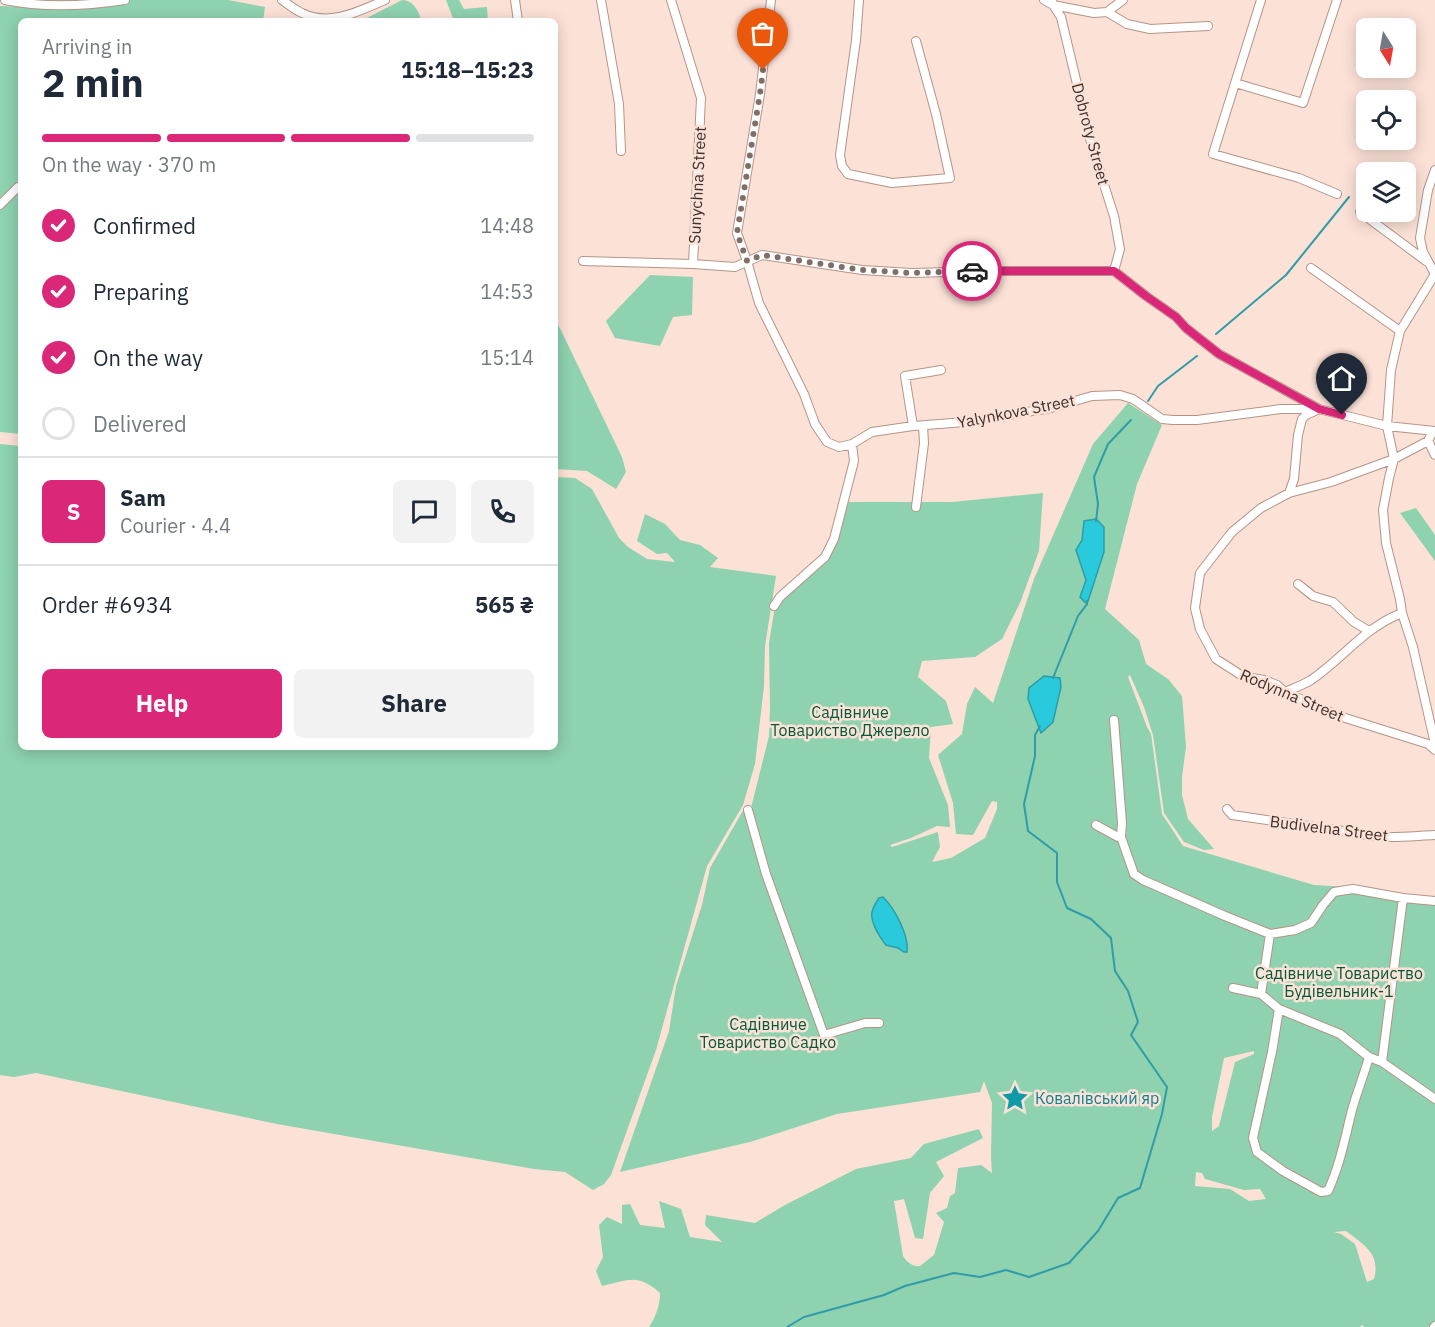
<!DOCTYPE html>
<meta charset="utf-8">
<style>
body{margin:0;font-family:"IBM Plex Sans",sans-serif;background:#f2f2f3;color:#1f2937;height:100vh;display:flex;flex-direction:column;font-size:22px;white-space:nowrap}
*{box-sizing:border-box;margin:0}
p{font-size:20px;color:#747a83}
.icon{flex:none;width:33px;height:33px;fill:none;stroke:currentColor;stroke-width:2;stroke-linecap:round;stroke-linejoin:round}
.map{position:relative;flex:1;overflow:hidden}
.side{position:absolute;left:18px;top:18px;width:540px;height:732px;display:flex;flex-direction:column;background:#fff;border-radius:9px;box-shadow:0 3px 15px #0003}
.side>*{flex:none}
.needle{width:39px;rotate:169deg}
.tools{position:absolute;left:1356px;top:18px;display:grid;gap:12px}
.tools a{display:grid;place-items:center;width:60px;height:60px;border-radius:9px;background:#fff;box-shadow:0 3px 15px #0003;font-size:30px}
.pin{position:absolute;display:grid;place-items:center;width:51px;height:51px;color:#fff;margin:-62px -26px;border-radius:50% 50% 50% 0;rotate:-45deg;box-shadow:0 0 6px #0007}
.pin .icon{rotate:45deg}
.courier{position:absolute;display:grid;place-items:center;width:60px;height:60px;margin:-30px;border:4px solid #db2777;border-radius:50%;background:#fff;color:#222;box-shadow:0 2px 8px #0007}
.head em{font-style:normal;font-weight:800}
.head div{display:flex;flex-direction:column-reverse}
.head{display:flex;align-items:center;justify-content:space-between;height:102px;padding:0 24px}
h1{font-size:39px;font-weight:800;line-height:45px}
.bar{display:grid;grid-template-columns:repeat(4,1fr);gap:9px 6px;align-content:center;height:72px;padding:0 24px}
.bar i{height:8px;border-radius:4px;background:#e0e1e3}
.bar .on{background:#db2777}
.bar p{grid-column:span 4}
.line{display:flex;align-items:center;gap:15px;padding:0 24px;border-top:2px solid #e0e1e3}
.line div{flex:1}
.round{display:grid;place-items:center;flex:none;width:63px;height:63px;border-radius:9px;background:#f2f2f3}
ol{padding:0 24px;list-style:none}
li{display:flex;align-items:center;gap:18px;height:66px}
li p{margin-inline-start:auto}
li .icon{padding:6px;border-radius:50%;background:#db2777;color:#fff;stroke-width:4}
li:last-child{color:#747a83}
li i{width:33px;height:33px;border:3px solid #e0e1e3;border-radius:50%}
.action{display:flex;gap:12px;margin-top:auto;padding:12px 24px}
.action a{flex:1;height:69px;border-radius:9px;background:#db2777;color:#fff;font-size:24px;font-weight:800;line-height:69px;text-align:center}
.action a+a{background:#f2f2f3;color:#1f2937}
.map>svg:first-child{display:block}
.green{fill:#8ed2af;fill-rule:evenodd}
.water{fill:#29cadc;stroke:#2f9ca8;stroke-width:1.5}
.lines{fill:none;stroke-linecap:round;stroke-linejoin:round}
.stream{stroke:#2f9ca8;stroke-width:2}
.minor-casing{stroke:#b39488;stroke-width:10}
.minor{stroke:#fff;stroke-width:8}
.done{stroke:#806f68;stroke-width:6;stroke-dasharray:0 10.8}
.route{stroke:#db2777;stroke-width:8}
.labels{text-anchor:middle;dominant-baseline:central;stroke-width:5;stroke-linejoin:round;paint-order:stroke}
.street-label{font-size:16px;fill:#3e312d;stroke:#fce1d7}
.park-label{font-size:16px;fill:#005a3a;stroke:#fce1d7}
.culture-label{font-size:16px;fill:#0d838f;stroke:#fce1d7;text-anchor:start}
</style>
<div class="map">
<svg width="1435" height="1327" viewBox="0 0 1435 1327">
<rect width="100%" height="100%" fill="#fce1d7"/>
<path class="green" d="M32 0H228L265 7 263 21H21V434L0 432V6L32 7Z
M402 0C415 1 418 11 422 21H361Z
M446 0H459L464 9 487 7 488 21H454Z
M650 275 693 277 692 315 673 317 660 346 615 338 606 321Z
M555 318 622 457 626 472 616 489 587 471 555 469Z
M1128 403 1162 425 1137 484 1105 609 1139 640 1146 664 1168 679 1182 696 1186 747 1182 777V795L1188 819 1214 849 1204 850 1184 842 1164 813 1153 735 1144 707 1130 675 1128 677 1147 727 1151 734 1162 814 1183 846 1314 885 1348 887 1435 904V1327H1363L1364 1326 1362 1325 1360 1327H649C656 1316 660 1306 660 1293 638 1273 628 1280 602 1286L596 1271 603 1257 599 1225 607 1217 622 1224V1205L630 1204 640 1225 665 1228 659 1201 681 1209 690 1237 722 1242 705 1225 706 1215 755 1223 785 1205 856 1169 911 1158 924 1144 979 1129 983 1138 936 1162 944 1176 930 1193 923 1239 915 1238 904 1199 894 1201 903 1256C907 1262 912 1267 920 1266L934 1255 944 1222 936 1213 947 1208 950 1196 955 1193 958 1168 981 1165 992 1173 991 1157 992 1103 984 1081 980 1092 837 1114 750 1142 620 1172 669 1031 676 986 702 905 710 868 745 807 751 808 769 736 770 707 769 643 775 606 826 558 842 502H952L1043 493 1039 551 1020 603 1002 639 975 657 922 661 918 677 946 701 953 724 931 727 929 758 948 805 950 827 937 826 911 838 890 845 892 847 938 832 940 847 932 862 951 858 985 838 997 809V802L992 801 973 835 956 834 953 803 938 755 962 734 967 704 975 687 993 703 1034 579 1093 444ZM1254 1051V1054L1235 1062 1219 1126 1212 1131V1117L1224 1058ZM1196 1172 1202 1173 1205 1179 1244 1190 1260 1189 1266 1199 1249 1201 1230 1189 1195 1186ZM1346 1231C1364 1245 1381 1254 1374 1279L1367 1282 1355 1244 1341 1234 1334 1232Z
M0 444 21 446V747H555V477L575 478 592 489 619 538 628 547 647 559 675 562 667 553 657 554 637 541 645 514 665 524 680 540 700 545 718 558 710 567 776 576 765 646 764 686 755 764 743 805 707 866 656 1050 611 1175 604 1184 593 1190 565 1172 534 1169 277 1124 36 1073 14 1077 0 1075Z
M1416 508 1435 535V561L1400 513Z"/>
<path class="water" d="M1096 519 1104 527V552L1087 604 1080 597 1086 580 1076 550 1082 540 1084 521Z
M1044 676 1060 678 1061 687 1053 722 1041 733 1028 699 1029 688Z
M883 897C895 909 909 935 907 952H904L898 948 886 945C880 938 870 922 872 912 873 907 877 901 879 898Z"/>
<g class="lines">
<path class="stream" d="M1216 334 1286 275 1349 197
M1148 401 1158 386 1197 356
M1096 521 1098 504 1094 477 1108 444 1131 420
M1053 678 1078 616 1087 604V601
M787 1327 804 1317 884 1295 905 1286 954 1273 980 1277 1006 1270 1029 1277 1069 1263 1098 1231 1118 1198 1140 1188 1162 1114 1167 1087 1131 1035 1138 1022 1128 991 1115 971 1111 938 1091 919 1067 908 1057 882V853L1028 831 1024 804 1035 756V735L1040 726"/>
<defs>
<path id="minor" d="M5 0C44 8 86 6 125 0
M282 0C288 4 295 10 302 13 330 27 359 11 385 0
M515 0 518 21
M601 0 619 104 621 151
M671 0 701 98 693 264
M771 0 760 94 737 233 747 261 759 303 804 394 815 424 827 442 839 447 852 444 872 432 913 426 965 422 1051 408 1092 396 1120 395 1133 399 1162 419 1173 420H1197L1281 409H1319
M859 0 856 40 840 155 842 166 848 174 892 183 950 178 936 114 916 41
M1044 0 1053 5 1094 13 1107 12 1123 0
M1052 0 1053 5 1061 17 1092 147 1114 216 1120 249 1114 271
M1261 0 1213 154 1299 178 1337 194
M1107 12 1127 24 1150 29 1208 26
M1235 83 1303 103 1337 0
M1435 170 1428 190 1420 238 1423 252 1435 274 1400 331 1391 370 1387 426 1394 459 1389 478 1383 510 1386 543 1400 599 1402 613 1413 647 1435 744
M0 205 18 187 21 186
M1360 212 1426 261
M583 261 693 264 735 267 762 255 862 270 912 273 984 271H1114L1146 296 1176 317 1186 328 1219 354 1319 409 1387 426 1435 431
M1311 268 1400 331
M913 426 905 376 941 370
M1433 431 1428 441 1394 459 1331 482 1289 493 1261 508 1232 532 1200 573 1195 608 1200 629 1216 659 1244 677 1265 680 1277 685 1285 692 1339 716 1428 744 1435 750
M1428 441 1435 455
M1289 493 1294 479 1298 435 1302 419 1306 415 1315 411
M916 507 924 443 923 426
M1298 584 1313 596 1333 602 1354 622 1369 631
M774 606 780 597 825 557 834 539 854 461 852 444
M1285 692C1294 688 1303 685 1311 680 1342 659 1365 627 1402 613
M1114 720 1122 823 1121 837 1134 874 1143 880 1225 916 1270 934 1295 930 1311 923 1323 905 1334 892 1353 889 1403 898 1435 901
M1227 809 1232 815 1357 833C1382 840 1409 836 1435 835
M748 810 766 874 824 1035 865 1023H879
M1096 825 1118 837H1121
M1233 988 1261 994 1279 1009 1340 1034 1369 1057 1382 1062 1435 1099
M1261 994 1270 934
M1279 1009 1272 1052 1253 1138 1257 1152 1283 1171 1321 1192 1328 1191C1340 1165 1345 1138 1352 1110 1357 1092 1364 1075 1369 1057
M1382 1062 1403 898
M1434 1327 1435 1326"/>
</defs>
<use href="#minor" class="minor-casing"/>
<use href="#minor" class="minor"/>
</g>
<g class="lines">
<path class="done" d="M763 70 760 94 737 233 747 261 762 255 862 270 912 273 972 271"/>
<path class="route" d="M972 271H1114L1146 296 1176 317 1186 328 1219 354 1319 409 1342 415"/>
</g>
<defs>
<symbol id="sight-bare" viewBox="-9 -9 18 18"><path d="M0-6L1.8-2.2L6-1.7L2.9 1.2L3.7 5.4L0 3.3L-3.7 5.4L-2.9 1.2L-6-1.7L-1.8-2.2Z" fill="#0f9aa8" stroke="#fce1d7" stroke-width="2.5" paint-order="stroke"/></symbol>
</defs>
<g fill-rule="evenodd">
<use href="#sight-bare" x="996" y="1079" width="38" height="38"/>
</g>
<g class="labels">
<g class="street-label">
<text transform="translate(1091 134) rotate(75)">Dobroty Street</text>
<text transform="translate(697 185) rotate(-87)">Sunychna Street</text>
<text transform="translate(1016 411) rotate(-11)">Yalynkova Street</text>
<text transform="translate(1292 695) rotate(23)">Rodynna Street</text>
<text transform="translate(1329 828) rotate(7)">Budivelna Street</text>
</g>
<g class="park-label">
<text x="850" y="712">Садівниче<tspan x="850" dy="18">Товариство Джерело</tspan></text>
<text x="1339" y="973">Садівниче Товариство<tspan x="1339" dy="18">Будівельник-1</tspan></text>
<text x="768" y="1024">Садівниче<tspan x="768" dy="18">Товариство Садко</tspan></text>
</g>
<g class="culture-label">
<text x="1035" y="1098">Ковалівський яр</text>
</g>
</g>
</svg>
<div class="tools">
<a><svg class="needle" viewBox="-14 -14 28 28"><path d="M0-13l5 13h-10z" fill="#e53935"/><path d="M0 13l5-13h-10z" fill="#747a83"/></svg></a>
<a><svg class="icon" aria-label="locate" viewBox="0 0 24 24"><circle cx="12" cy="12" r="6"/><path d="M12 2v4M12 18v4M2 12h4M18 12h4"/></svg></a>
<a><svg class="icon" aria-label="layers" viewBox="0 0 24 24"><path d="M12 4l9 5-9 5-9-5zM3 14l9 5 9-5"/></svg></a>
</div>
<div class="pin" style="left:763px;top:70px;background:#ea580c"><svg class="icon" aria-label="bag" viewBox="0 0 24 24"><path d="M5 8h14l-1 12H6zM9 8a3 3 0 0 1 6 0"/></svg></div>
<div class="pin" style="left:1342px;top:415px;background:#1f2937"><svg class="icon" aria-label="home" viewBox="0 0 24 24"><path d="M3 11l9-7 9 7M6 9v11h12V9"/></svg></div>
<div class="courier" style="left:972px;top:271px"><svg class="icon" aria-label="car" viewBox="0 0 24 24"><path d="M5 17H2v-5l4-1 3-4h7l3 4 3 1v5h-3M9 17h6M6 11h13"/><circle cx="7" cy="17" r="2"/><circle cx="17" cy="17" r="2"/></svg></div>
<section class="side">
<div class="head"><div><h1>2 min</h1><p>Arriving in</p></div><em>15:18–15:23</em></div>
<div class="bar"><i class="on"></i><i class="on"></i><i class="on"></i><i></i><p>On the way · 370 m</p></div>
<ol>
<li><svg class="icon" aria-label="check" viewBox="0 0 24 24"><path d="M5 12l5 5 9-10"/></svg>Confirmed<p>14:48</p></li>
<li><svg class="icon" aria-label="check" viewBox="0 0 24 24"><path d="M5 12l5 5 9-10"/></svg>Preparing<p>14:53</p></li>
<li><svg class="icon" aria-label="check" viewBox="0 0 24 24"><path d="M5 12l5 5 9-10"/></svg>On the way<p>15:14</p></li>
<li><i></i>Delivered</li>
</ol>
<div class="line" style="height:108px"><b class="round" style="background:#db2777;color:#fff">S</b><div><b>Sam</b><p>Courier · 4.4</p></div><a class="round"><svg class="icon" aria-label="chat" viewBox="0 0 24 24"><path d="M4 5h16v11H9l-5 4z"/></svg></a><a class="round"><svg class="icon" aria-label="phone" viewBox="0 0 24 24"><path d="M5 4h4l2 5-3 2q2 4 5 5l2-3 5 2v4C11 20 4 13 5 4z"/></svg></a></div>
<div class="line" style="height:78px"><div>Order #6934</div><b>565 ₴</b></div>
<div class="action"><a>Help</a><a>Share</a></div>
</section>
</div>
